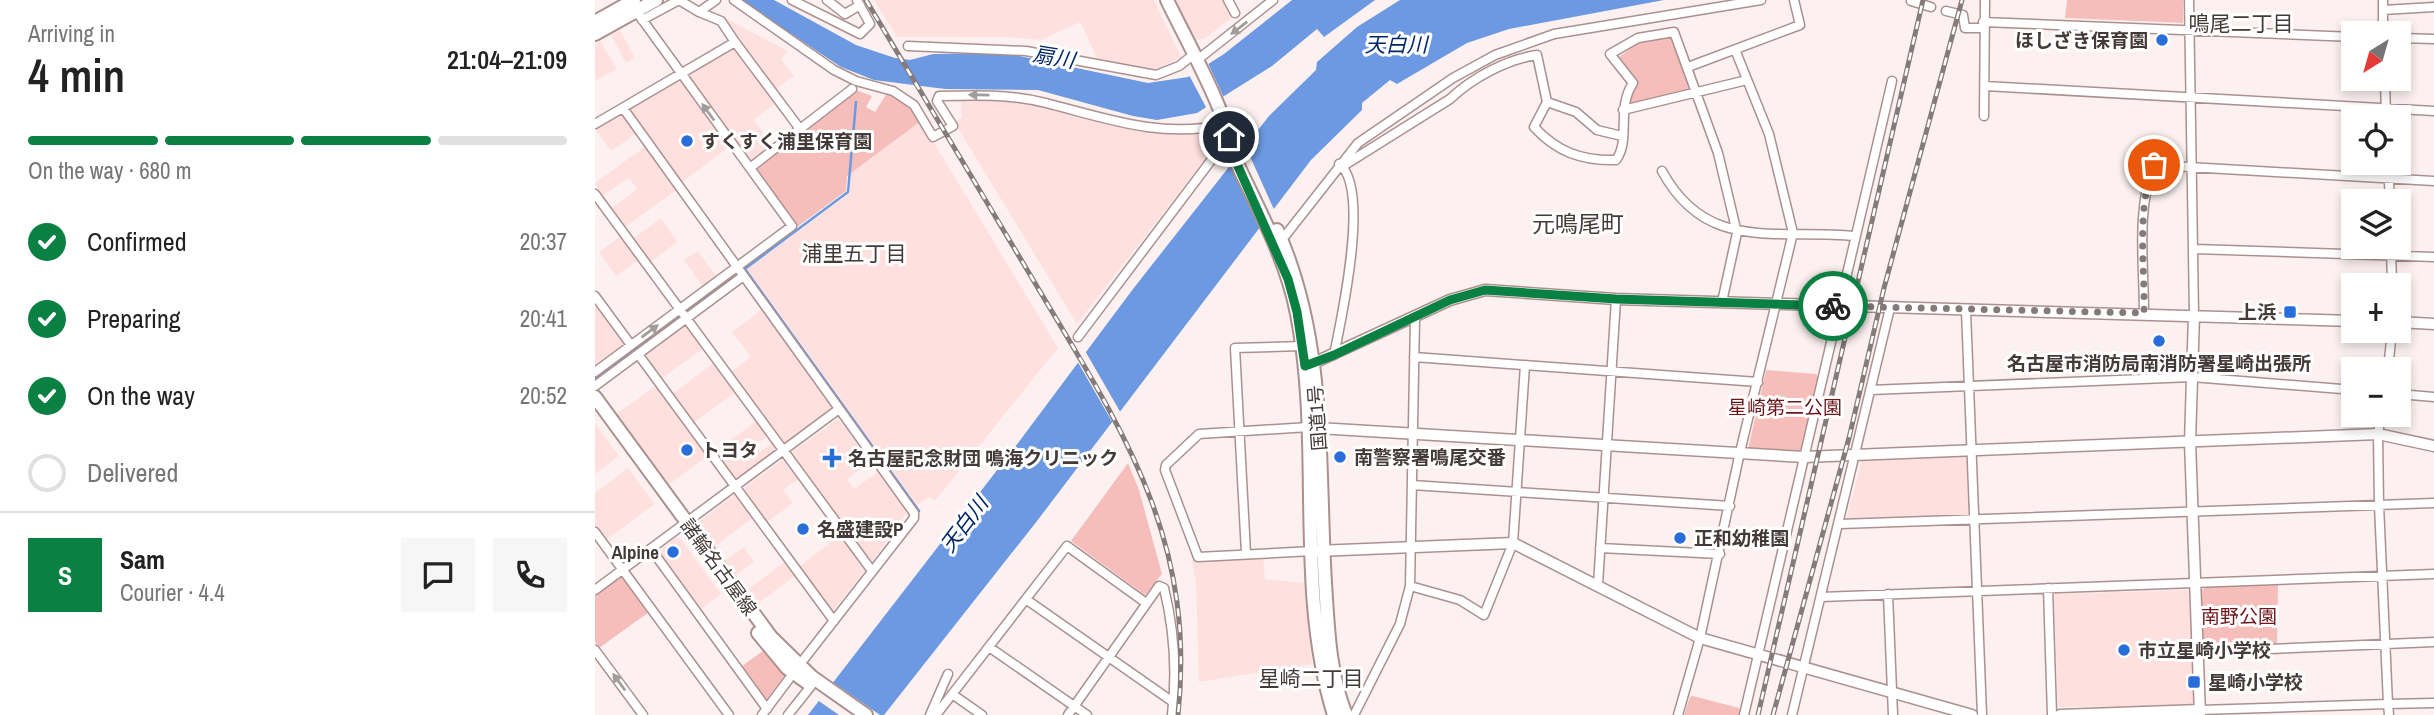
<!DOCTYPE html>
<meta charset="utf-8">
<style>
body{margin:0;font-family:"Archivo Narrow","Noto Sans JP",sans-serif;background:#f6f6f6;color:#222;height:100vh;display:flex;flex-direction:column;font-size:26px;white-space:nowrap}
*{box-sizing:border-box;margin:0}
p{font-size:23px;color:#767676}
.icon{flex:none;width:38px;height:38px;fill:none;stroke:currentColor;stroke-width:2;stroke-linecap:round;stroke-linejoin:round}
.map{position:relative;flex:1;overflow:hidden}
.side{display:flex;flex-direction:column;background:#fff;width:595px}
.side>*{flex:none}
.needle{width:46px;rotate:217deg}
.controls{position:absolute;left:1746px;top:21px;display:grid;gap:14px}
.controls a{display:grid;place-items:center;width:70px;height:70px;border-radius:0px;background:#fff;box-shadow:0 4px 10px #0003;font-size:35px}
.pin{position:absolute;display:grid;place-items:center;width:60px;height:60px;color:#fff;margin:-30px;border:4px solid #fff;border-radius:50%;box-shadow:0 2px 7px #0007}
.courier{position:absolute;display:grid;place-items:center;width:70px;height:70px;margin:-35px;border:5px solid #0b8043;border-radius:50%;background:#fff;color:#222;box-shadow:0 2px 9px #0007}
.head em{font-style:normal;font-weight:600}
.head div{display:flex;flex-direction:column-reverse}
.head{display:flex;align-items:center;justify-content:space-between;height:119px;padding:0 28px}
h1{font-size:46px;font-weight:600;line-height:52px}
.bar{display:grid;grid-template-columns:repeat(4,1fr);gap:10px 7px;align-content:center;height:84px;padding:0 28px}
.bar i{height:9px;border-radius:5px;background:#e0e0e0}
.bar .current{background:#0b8043}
.bar p{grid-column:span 4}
.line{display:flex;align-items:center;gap:18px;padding:0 28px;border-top:2px solid #e0e0e0}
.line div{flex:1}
.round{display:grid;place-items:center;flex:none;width:74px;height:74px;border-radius:0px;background:#f6f6f6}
ol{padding:0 28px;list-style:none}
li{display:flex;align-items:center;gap:21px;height:77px}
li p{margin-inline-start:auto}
li .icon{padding:7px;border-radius:50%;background:#0b8043;color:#fff;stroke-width:4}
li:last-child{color:#767676}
li i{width:38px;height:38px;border:4px solid #e0e0e0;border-radius:50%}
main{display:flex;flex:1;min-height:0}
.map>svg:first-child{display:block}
.built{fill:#fee1df}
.green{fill:#f5beba}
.water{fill:#6c99e1}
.pier{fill:#fcf1f0}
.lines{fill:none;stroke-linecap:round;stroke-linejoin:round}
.stream{stroke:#6c99e1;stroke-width:2.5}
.minor-casing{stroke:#aa918f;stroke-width:11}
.tertiary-casing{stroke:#aa918f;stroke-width:13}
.primary-casing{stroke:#aa918f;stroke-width:16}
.trunk-casing{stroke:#aa918f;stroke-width:16}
.minor{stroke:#fff;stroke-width:8}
.tertiary{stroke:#fff;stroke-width:10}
.primary{stroke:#fff;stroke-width:12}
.trunk{stroke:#fff;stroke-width:12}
.rail-casing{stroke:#857b7a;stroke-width:5}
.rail{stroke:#fff;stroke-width:2.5;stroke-dasharray:8;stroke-linecap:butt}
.oneway{fill:#a29c9c}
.done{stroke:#847a79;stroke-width:7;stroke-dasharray:0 12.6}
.route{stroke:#0b8043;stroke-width:9}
.poi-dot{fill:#296dda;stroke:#fff;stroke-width:2.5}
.labels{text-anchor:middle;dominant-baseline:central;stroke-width:6;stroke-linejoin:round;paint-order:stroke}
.poi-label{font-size:19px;font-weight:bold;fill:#443a39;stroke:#fff;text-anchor:start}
.park-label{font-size:19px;fill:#6b151a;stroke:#fff}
.street-label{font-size:19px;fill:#443a39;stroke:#fff}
.neighbourhood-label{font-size:21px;fill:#443a39;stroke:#fff}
.water-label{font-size:21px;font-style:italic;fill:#002867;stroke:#fff}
.quarter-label{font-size:23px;fill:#443a39;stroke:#fff}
</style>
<main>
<section class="side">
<div class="head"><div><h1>4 min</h1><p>Arriving in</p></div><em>21:04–21:09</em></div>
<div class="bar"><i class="current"></i><i class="current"></i><i class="current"></i><i></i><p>On the way · 680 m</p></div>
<ol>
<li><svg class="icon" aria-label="check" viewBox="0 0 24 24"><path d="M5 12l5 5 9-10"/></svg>Confirmed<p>20:37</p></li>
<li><svg class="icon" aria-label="check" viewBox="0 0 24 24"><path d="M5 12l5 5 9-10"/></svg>Preparing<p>20:41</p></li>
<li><svg class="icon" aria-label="check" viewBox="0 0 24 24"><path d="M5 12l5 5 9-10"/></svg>On the way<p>20:52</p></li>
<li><i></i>Delivered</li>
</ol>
<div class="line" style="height:126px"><b class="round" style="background:#0b8043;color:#fff">S</b><div><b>Sam</b><p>Courier · 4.4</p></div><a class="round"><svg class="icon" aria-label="chat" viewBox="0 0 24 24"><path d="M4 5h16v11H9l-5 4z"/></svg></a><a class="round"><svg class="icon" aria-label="phone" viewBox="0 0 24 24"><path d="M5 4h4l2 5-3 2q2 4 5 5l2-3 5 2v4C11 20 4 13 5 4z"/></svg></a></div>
</section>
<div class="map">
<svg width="1839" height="715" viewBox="0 0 1839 715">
<rect width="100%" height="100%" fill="#fcf1f0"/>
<path class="built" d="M279 0H559L586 57 562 69 504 62 485 22 446 40 412 37H302Z
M581 0H631L639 16 609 39 599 40Z
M128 17 193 51 186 59 199 76 180 90Z
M25 30 40 58 31 63 16 35Z
M5 41 22 69 0 81V44Z
M139 48 143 49 182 102 159 120 178 147 159 162 154 161 93 78 94 74Z
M82 81 86 82 134 147 86 183 35 112V108Z
M366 97 452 105 485 117 546 130 619 132 624 141 482 324 359 122 367 118Z
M25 114 42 133 16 151 0 129Z
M326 121 463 348 340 501 334 497 322 505 152 269 255 193 256 173Z
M51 146 83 189 30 227 17 208 42 189 34 178 7 196 0 183Z
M66 218 82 242 56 262 39 238Z
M26 236 44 260 21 276 4 252Z
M103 251 122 277 109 288 89 260Z
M0 301 30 342V346L0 368Z
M166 310 237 406 235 410 191 443 187 442 136 372 156 357 137 332Z
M88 324 92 325 109 348 66 379 50 353Z
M120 362 141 392 98 423 77 394Z
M62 385 114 455 73 485 21 414Z
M243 419 277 461 252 479 259 489 285 471 313 511 278 560H274L197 456 198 451Z
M163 420 174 435 160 445 165 452 179 442 180 452 143 479 138 478 119 452Z
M0 423 24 456 0 474Z
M1371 456 1374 516 1254 519 1252 516 1267 460Z
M187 460 205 478 188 490 198 503 171 523 149 488Z
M33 468 60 504 10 541 0 527V493Z
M139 495 159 517 119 547 104 522Z
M246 535 269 571 239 610H235L203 567Z
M80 538H85L126 594 103 611 62 554Z
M149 547 159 562 140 576 129 561Z
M668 555 670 579 710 583 717 664 604 682 601 584 597 560Z
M191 561 201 575 161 605 151 591Z
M1594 590 1600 706 1463 707 1459 594Z"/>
<path class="green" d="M1472 0H1588V23L1470 18Z
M1077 38 1096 91 1036 106 1031 100 1043 83 1024 57 1044 42Z
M261 90 277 96 271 107 280 112 292 93 316 105 326 121 252 176 251 191 202 227 161 171 162 167Z
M1171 370 1221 374 1224 379 1207 449 1204 452 1153 449Z
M533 463 544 490 567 574 550 595 476 541Z
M25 577 29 578 54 612 4 648 0 642V596Z
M1683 585 1682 645 1608 648 1606 591 1611 587Z
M168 651 190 675 172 699H169L144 668Z
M1098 696 1144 708 1146 715H1089L1095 697Z"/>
<path class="water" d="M145 0H179L261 45 300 58 315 60 338 54 410 53 553 83 593 77 629 54 697 0H780L729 37 722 29 677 66 602 113 562 120 538 116 443 90 350 89 279 80 246 67Z
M805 0H1069L914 29 872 43 802 84 795 80 767 103V110L716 160 442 521 289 715H213L406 465 404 462 414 449 417 451 538 289 674 116 721 70 722 62 762 27Z"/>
<path class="pier" d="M612 61 630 100 613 111 593 73Z
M649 143 681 214 667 233 634 162Z
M489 349 527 415 519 425 481 359Z
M236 681 285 715H244L221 699Z"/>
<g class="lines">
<path class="stream" d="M151 268 253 192 261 102
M150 269 324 511
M93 310 139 276
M0 379 84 317"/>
<defs>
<path id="minor" d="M84 0 104 12 121 0
M139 0 239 70 261 81 298 91 319 105 338 137 358 126 342 101 344 96C380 95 416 94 451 103 514 119 563 138 630 125
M197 0 265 34 275 24 262 0
M232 0 250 14 265 5
M633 0 640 13
M1594 0 1599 315
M1788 0V33
M1316 1 1336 7
M1788 10 1839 7
M1351 11 1368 15 1370 28H1388
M104 12 126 21 140 42
M47 20 84 0
M1388 22 1759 37
M1804 38 1839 39
M313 46 431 51 561 75 584 66 598 55
M601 61 678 0
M1093 67 1205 25 1199 0
M1790 79 1791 117
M1390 86 1839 111
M952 102 981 112 1002 130 1027 136
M28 108 319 513V518L209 659
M1028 110 1152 80
M1389 116 1390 0
M0 124 140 42 205 129 155 168
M205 129 257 89
M1793 163 1795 201
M748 166 855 99C877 78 912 59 942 55L952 102 939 127C962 152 987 161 1021 160 1036 140 1021 108 1038 83L1015 54 1043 38 1079 32 1123 153 1142 233 1127 302
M1067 171C1112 254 1182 228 1260 236
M0 194 277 571
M686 241 763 143 858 78 900 55 959 34 1166 0
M1796 247 1797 285
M1600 249 1839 257
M0 296 36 345
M1371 311 1387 715
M1549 313C1549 266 1541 208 1559 165L1839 181
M483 337 633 138
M43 354 239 621
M739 355C746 320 776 187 744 164
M819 357 1163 382
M1793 369 1797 331
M0 372 197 226 41 11
M0 386 147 277
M1275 390 1597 377 1759 390
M1804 394 1839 397
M714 427 604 434 571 465 570 470 603 557 718 551
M817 485 1135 506
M1245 524 1839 503
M0 532 134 715
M1005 548 1125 554
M56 549 172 709
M651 553 640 348 707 346
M1003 585 1021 299
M815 586 865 600 889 615 918 543 930 365
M1453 588 1457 715
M0 590 244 409
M1293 594 1298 715
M1226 597 1839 574
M432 600 578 702
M394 647 492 715
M0 650 48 715
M1602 652 1839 642
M357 694 387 715
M1605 710 1793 704 1784 505 1783 434 1786 415
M167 715 194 679
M193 715 216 686
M335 715 353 674
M341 715 472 546 551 603
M473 715 564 586 569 588C579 629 582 672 577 715
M759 715 805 624 815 586 820 318
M1083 715 1105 638 1145 452 1198 233 1174 134 1141 52
M1149 715 1297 81
M1197 715 1295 308
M1794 715 1793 704 1839 703"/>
<path id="tertiary" d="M1599 315 1595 442 1605 715
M1804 322 1839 324
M712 366 855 300 890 290 1021 299 1759 321
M723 428 1209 457 1783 434 1839 446
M722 551 918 543 1105 638 1377 715
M1465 715 1605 710"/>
<path id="primary" d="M0 22 39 0
M0 34 61 0
M0 397 176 637 217 677 271 715
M163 633 192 668 214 684"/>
<path id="trunk" d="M572 0C585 28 637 121 634 146 658 200 691 255 702 314 728 445 699 586 739 715
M682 230C732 341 723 465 730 583 733 628 734 673 751 715"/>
</defs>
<use href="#minor" class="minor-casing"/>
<use href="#tertiary" class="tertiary-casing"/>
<use href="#primary" class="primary-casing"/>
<use href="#trunk" class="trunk-casing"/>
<use href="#minor" class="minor"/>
<use href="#tertiary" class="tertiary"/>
<use href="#primary" class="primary"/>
<use href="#trunk" class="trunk"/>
<defs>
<path id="rail" d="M271 0C326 93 382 185 437 278 524 425 602 535 583 715
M1163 715 1328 0
M1178 715 1254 438 1289 288 1367 0"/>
</defs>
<use href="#rail" class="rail-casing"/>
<use href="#rail" class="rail"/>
</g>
<defs><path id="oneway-solid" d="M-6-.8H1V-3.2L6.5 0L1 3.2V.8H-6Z" transform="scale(1.75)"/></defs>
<g class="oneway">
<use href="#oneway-solid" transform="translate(644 28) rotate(142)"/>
<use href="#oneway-solid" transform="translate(384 95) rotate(-179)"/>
<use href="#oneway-solid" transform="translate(113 112) rotate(-126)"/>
<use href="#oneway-solid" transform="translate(55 331) rotate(-37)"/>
<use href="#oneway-solid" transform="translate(24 682) rotate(-126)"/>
</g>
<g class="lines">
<path class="done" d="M1238 306 1549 313C1550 266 1541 208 1559 165"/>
<path class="route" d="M634 137V146L693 279 702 312 710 366 739 355 855 300 890 290 1021 299 1238 306"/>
</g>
<g class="poi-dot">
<circle cx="1567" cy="40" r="7"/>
<circle cx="92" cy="141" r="7"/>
<rect x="1688" y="305" width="14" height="14" rx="3.5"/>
<circle cx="1564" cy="341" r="7"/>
<circle cx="92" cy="450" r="7"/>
<circle cx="745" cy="457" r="7"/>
<path d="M233.5 447.5h7v7h7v7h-7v7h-7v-7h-7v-7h7z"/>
<circle cx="208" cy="529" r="7"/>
<circle cx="1085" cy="538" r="7"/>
<circle cx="78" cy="552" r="7"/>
<circle cx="1529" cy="650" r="7"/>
<rect x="1592" y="675" width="14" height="14" rx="3.5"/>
</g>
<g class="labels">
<g class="poi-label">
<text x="1553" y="40" text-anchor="end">ほしざき保育園</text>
<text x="106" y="141">すくすく浦里保育園</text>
<text x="1681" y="312" text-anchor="end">上浜</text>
<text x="1564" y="363" text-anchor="middle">名古屋市消防局南消防署星崎出張所</text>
<text x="106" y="450">トヨタ</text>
<text x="759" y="457">南警察署鳴尾交番</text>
<text x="253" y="458">名古屋記念財団 鳴海クリニック</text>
<text x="222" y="529">名盛建設P</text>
<text x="1099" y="538">正和幼稚園</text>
<text x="64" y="552" text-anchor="end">Alpine</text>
<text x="1543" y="650">市立星崎小学校</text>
<text x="1613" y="682">星崎小学校</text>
</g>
<g class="park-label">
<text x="1190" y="407">星崎第二公園</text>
<text x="1644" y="616">南野公園</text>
</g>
<g class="street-label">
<text transform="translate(722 418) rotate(-94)">国道1号</text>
<text transform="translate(124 567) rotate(54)">諸輪名古屋線</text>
</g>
<g class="neighbourhood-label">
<text x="1646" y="23">鳴尾二丁目</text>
<text x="259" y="253">浦里五丁目</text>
<text x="716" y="678">星崎二丁目</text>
</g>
<g class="water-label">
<text x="801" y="44">天白川</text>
<text transform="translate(459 57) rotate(9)">扇川</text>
<text transform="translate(369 524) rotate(-53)">天白川</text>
</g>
<g class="quarter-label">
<text x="983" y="223">元鳴尾町</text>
</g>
</g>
</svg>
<div class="controls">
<a><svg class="needle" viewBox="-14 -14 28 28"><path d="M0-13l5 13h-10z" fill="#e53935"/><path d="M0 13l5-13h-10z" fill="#767676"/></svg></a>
<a><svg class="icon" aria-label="locate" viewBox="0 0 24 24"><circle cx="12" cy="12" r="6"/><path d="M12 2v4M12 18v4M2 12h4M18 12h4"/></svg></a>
<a><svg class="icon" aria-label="layers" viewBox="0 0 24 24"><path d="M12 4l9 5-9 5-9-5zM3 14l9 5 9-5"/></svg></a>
<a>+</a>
<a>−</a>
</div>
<div class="pin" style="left:1559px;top:165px;background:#ea580c"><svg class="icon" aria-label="bag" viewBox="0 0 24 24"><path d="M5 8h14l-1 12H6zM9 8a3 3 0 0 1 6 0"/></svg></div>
<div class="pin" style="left:634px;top:137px;background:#1f2937"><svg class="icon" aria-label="home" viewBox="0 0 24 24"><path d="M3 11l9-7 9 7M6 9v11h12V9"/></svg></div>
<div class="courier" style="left:1238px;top:306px"><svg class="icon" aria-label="bike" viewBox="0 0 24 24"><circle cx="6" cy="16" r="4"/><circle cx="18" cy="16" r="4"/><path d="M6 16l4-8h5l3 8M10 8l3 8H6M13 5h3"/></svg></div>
</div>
</main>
